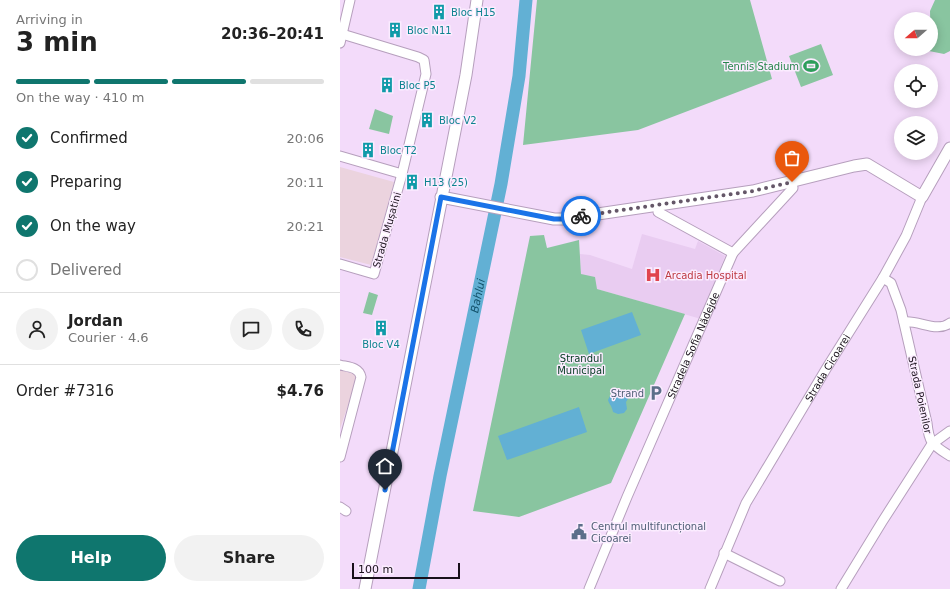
<!DOCTYPE html>
<meta charset="utf-8">
<style>
body{margin:0;font-family:"DejaVu Sans",sans-serif;background:#f2f2f2;color:#222;height:100vh;display:flex;flex-direction:column;font-size:15px;white-space:nowrap}
*{box-sizing:border-box;margin:0}
p{font-size:13px;color:#767676}
.icon{flex:none;width:22px;height:22px;fill:none;stroke:currentColor;stroke-width:2;stroke-linecap:round;stroke-linejoin:round}
.map{position:relative;flex:1;overflow:hidden}
.side{display:flex;flex-direction:column;background:#fff;width:340px}
.side>*{flex:none}
.needle{width:26px;rotate:250deg}
.tools{position:absolute;left:554px;top:12px;display:grid;gap:8px}
.tools a{display:grid;place-items:center;width:44px;height:44px;border-radius:50%;background:#fff;box-shadow:0 2px 10px #0003;font-size:20px}
.scale{position:absolute;left:12px;bottom:10px;width:108px;box-sizing:border-box;padding-left:4px;border:2px solid #18101a;border-top:0;font-size:11px;line-height:14px;white-space:nowrap;color:#18101a;-webkit-text-stroke:3px #fbecff;paint-order:stroke}
.pin{position:absolute;display:grid;place-items:center;width:34px;height:34px;color:#fff;margin:-41px -17px;border-radius:50% 50% 50% 0;rotate:-45deg;box-shadow:0 0 4px #0007}
.pin .icon{rotate:45deg}
.courier{position:absolute;display:grid;place-items:center;width:40px;height:40px;margin:-20px;border:3px solid #1a73e8;border-radius:50%;background:#fff;color:#222;box-shadow:0 1px 5px #0007}
.headline em{font-style:normal;font-weight:700}
.headline div{display:flex;flex-direction:column-reverse}
.headline{display:flex;align-items:center;justify-content:space-between;height:68px;padding:0 16px}
h1{font-size:26px;font-weight:700;line-height:30px}
.bar{display:grid;grid-template-columns:repeat(4,1fr);gap:6px 4px;align-content:center;height:48px;padding:0 16px}
.bar i{height:5px;border-radius:3px;background:#e0e0e0}
.bar .active{background:#0f766e}
.bar p{grid-column:span 4}
.line{display:flex;align-items:center;gap:10px;padding:0 16px;border-top:1px solid #e0e0e0}
.line div{flex:1}
.round{display:grid;place-items:center;flex:none;width:42px;height:42px;border-radius:21px;background:#f2f2f2}
ol{padding:0 16px;list-style:none}
li{display:flex;align-items:center;gap:12px;height:44px}
li p{margin-inline-start:auto}
li .icon{padding:4px;border-radius:50%;background:#0f766e;color:#fff;stroke-width:4}
li:last-child{color:#767676}
li i{width:22px;height:22px;border:2px solid #e0e0e0;border-radius:50%}
.primary-button{display:flex;gap:8px;margin-top:auto;padding:8px 16px}
.primary-button a{flex:1;height:46px;border-radius:24px;background:#0f766e;color:#fff;font-size:16px;font-weight:700;line-height:46px;text-align:center}
.primary-button a+a{background:#f2f2f2;color:#222}
main{display:flex;flex:1;min-height:0}
.map>svg:first-child{display:block}
.built{fill:#e9ccf1}
.education{fill:#ebd3de}
.green{fill:#89c5a0}
.water{fill:#62b0d4}
.lines{fill:none;stroke-linecap:round;stroke-linejoin:round}
.river{stroke:#62b0d4;stroke-width:13}
.minor-casing{stroke:#b69fbd;stroke-width:11}
.tertiary-casing{stroke:#b69fbd;stroke-width:13}
.minor{stroke:#fff;stroke-width:9}
.tertiary{stroke:#fff;stroke-width:11}
.done{stroke:#655768;stroke-width:4;stroke-dasharray:0 7.2}
.route{stroke:#1a73e8;stroke-width:5}
.labels{text-anchor:middle;dominant-baseline:central;stroke-width:3;stroke-linejoin:round;paint-order:stroke}
.culture-label{font-size:10px;fill:#0d838f;stroke:#fbecff;text-anchor:start}
.leisure-label{font-size:10px;fill:#27864d;stroke:#fbecff;text-anchor:end}
.street-label{font-size:10px;fill:#18101a;stroke:#fbecff}
.health-label{font-size:10px;fill:#be3a42;stroke:#fbecff;text-anchor:start}
.park-label{font-size:10px;fill:#00391e;stroke:#fbecff}
.service-label{font-size:10px;fill:#4e5e75;stroke:#fbecff;text-anchor:end}
.water-label{font-size:11px;font-style:italic;fill:#13526b;stroke:#fbecff}
</style>
<main>
<section class="side">
<div class="headline"><div><h1>3 min</h1><p>Arriving in</p></div><em>20:36–20:41</em></div>
<div class="bar"><i class="active"></i><i class="active"></i><i class="active"></i><i></i><p>On the way · 410 m</p></div>
<ol>
<li><svg class="icon" aria-label="check" viewBox="0 0 24 24"><path d="M5 12l5 5 9-10"/></svg>Confirmed<p>20:06</p></li>
<li><svg class="icon" aria-label="check" viewBox="0 0 24 24"><path d="M5 12l5 5 9-10"/></svg>Preparing<p>20:11</p></li>
<li><svg class="icon" aria-label="check" viewBox="0 0 24 24"><path d="M5 12l5 5 9-10"/></svg>On the way<p>20:21</p></li>
<li><i></i>Delivered</li>
</ol>
<div class="line" style="height:72px"><a class="round"><svg class="icon" aria-label="person" viewBox="0 0 24 24"><circle cx="12" cy="8" r="4"/><path d="M4 21q1-7 8-7t8 7"/></svg></a><div><b>Jordan</b><p>Courier · 4.6</p></div><a class="round"><svg class="icon" aria-label="chat" viewBox="0 0 24 24"><path d="M4 5h16v11H9l-5 4z"/></svg></a><a class="round"><svg class="icon" aria-label="phone" viewBox="0 0 24 24"><path d="M5 4h4l2 5-3 2q2 4 5 5l2-3 5 2v4C11 20 4 13 5 4z"/></svg></a></div>
<div class="line" style="height:52px"><div>Order #7316</div><b>$4.76</b></div>
<div class="primary-button"><a>Help</a><a>Share</a></div>
</section>
<div class="map">
<svg width="610" height="589" viewBox="0 0 610 589">
<rect width="100%" height="100%" fill="#f3dbfa"/>
<path class="built" d="M302 234 355 249 358 241 385 256 361 319 257 289 241 274 240 254 250 255 292 269Z"/>
<path class="education" d="M0 167 54 182 31 265 0 257Z
M0 370 18 375 0 429Z"/>
<path class="green" d="M197 0H410L432 79 298 130 183 145Z
M595 0H610V51L604 54 589 51V49H591L590 11Z
M481 44 493 75 461 87 449 56Z
M35 109 53 116 49 134 29 129Z
M204 235 207 248 239 240 241 274 255 277 257 289 345 314 271 483 179 517 133 511 190 236Z
M29 292 38 295 32 315 23 313Z"/>
<path class="water" d="M292 312 301 335 249 354 241 330Z
M278 392 283 393 287 394 288 399 286 402 287 409 284 413 278 414 273 412C272 406 269 404 268 400L270 396H273Z
M239 407 247 432 167 460 158 436Z"/>
<g class="lines">
<path class="river" id="s1" d="M79 589 100 476 161 184 179 76 186 0"/>
<defs>
<g id="minor">
<path d="M0 43 10 0"/>
<path d="M0 156 62 174"/>
<path d="M319 205 318 212 393 253"/>
<path d="M0 264 34 274 62 174 86 74 84 60 78 57 2 34"/>
<path d="M543 278 551 283 561 310 587 423C589 444 593 445 610 456"/>
<path d="M564 322C579 320 597 333 610 323"/>
<path d="M0 365C8 367 19 367 21 377L0 457"/>
<path d="M0 507 6 511"/>
<path d="M384 553 440 581"/>
<path id="s2" d="M249 589 287 497 393 253 453 188 452 182"/>
<path id="s3" d="M370 589 406 503 486 369 543 278 566 236 582 197"/>
<path d="M501 589 542 522 592 444 610 431"/>
</g>
<path id="tertiary" d="M101 197 214 219H224L413 191 514 166 527 164 582 197 610 148
M25 589 126 75 137 0"/>
</defs>
<use href="#minor" class="minor-casing"/>
<use href="#tertiary" class="tertiary-casing"/>
<use href="#minor" class="minor"/>
<use href="#tertiary" class="tertiary"/>
</g>
<g class="lines">
<path class="done" d="M241 216 413 191 452 182"/>
<path class="route" d="M45 490 101 197 214 219H224L241 216"/>
</g>
<defs>
<symbol id="building-bare" viewBox="-9 -9 18 18"><path d="M-4-6H4V6H1V3H-1V6H-4ZM-2.5-4.3h1.7v1.8h-1.7ZM.8-4.3h1.7v1.8H.8ZM-2.5-1h1.7V.8h-1.7ZM.8-1h1.7V.8H.8Z" fill="#0f9aa8" stroke="#fbecff" stroke-width="2.5" paint-order="stroke"/></symbol>
<symbol id="stadium-bare" viewBox="-9 -9 18 18"><path d="M0-5a6.5 5 0 1 0 0 10a6.5 5 0 1 0 0-10ZM-3.5-1.8h7v3.6h-7Z" fill="#2e9e5b" stroke="#fbecff" stroke-width="2.5" paint-order="stroke"/></symbol>
<symbol id="hospital-bare" viewBox="-9 -9 18 18"><path d="M-5-5h3v3.5h4V-5h3V5h-3V1.5h-4V5h-3Z" fill="#e0444e" stroke="#fbecff" stroke-width="2.5" paint-order="stroke"/></symbol>
<symbol id="parking-bare" viewBox="-9 -9 18 18"><path d="M-3.5-5.5H1a3.5 3.5 0 0 1 0 7H-1V5.5H-3.5ZM-1-3.4V-.6H.8a1.4 1.4 0 0 0 0-2.8Z" fill="#5c6f8a" stroke="#fbecff" stroke-width="2.5" paint-order="stroke"/></symbol>
<symbol id="civic-bare" viewBox="-9 -9 18 18"><path d="M-.6-6.5H3V-4.5H.6V-3L4-1V1h2V6H-6V1h2V-1L-.6-3ZM-1.2 2.5V6h2.4V2.5Z" fill="#5c6f8a" stroke="#fbecff" stroke-width="2.5" paint-order="stroke"/></symbol>
</defs>
<g fill-rule="evenodd">
<use href="#building-bare" x="88" y="1" width="22" height="22"/>
<use href="#building-bare" x="44" y="19" width="22" height="22"/>
<use href="#stadium-bare" x="460" y="55" width="22" height="22"/>
<use href="#building-bare" x="36" y="74" width="22" height="22"/>
<use href="#building-bare" x="76" y="109" width="22" height="22"/>
<use href="#building-bare" x="17" y="139" width="22" height="22"/>
<use href="#building-bare" x="61" y="171" width="22" height="22"/>
<use href="#hospital-bare" x="302" y="264" width="22" height="22"/>
<use href="#building-bare" x="30" y="317" width="22" height="22"/>
<use href="#parking-bare" x="305" y="382" width="22" height="22"/>
<use href="#civic-bare" x="228" y="521" width="22" height="22"/>
</g>
<g class="labels">
<g class="culture-label">
<text x="111" y="12">Bloc H15</text>
<text x="67" y="30">Bloc N11</text>
<text x="59" y="85">Bloc P5</text>
<text x="99" y="120">Bloc V2</text>
<text x="40" y="150">Bloc T2</text>
<text x="84" y="182">H13 (25)</text>
<text x="41" y="344" text-anchor="middle">Bloc V4</text>
</g>
<g class="leisure-label">
<text x="459" y="66">Tennis Stadium</text>
</g>
<g class="street-label">
<text transform="translate(47 230) rotate(-74)">Strada Mușatini</text>
<text stroke="none"><textPath href="#s2" startOffset="265">Stradela Sofia Nădejde</textPath></text>
<text stroke="none"><textPath href="#s3" startOffset="251">Strada Cicoarei</textPath></text>
<text transform="translate(580 395) rotate(78)">Strada Poienilor</text>
</g>
<g class="health-label">
<text x="325" y="275">Arcadia Hospital</text>
</g>
<g class="park-label">
<text x="241" y="358">Ștrandul<tspan x="241" dy="12">Municipal</tspan></text>
</g>
<g class="service-label">
<text x="304" y="393">Ștrand</text>
<text x="251" y="526" text-anchor="start">Centrul multifuncțional<tspan x="251" dy="12">Cicoarei</tspan></text>
</g>
<g class="water-label">
<text stroke="none"><textPath href="#s1" startOffset="299">Bahlui</textPath></text>
</g>
</g>
</svg>
<div class="tools">
<a><svg class="needle" viewBox="-14 -14 28 28"><path d="M0-13l5 13h-10z" fill="#e53935"/><path d="M0 13l5-13h-10z" fill="#767676"/></svg></a>
<a><svg class="icon" aria-label="locate" viewBox="0 0 24 24"><circle cx="12" cy="12" r="6"/><path d="M12 2v4M12 18v4M2 12h4M18 12h4"/></svg></a>
<a><svg class="icon" aria-label="layers" viewBox="0 0 24 24"><path d="M12 4l9 5-9 5-9-5zM3 14l9 5 9-5"/></svg></a>
</div>
<div class="scale">100 m</div>
<div class="pin" style="left:452px;top:182px;background:#ea580c"><svg class="icon" aria-label="bag" viewBox="0 0 24 24"><path d="M5 8h14l-1 12H6zM9 8a3 3 0 0 1 6 0"/></svg></div>
<div class="pin" style="left:45px;top:490px;background:#1f2937"><svg class="icon" aria-label="home" viewBox="0 0 24 24"><path d="M3 11l9-7 9 7M6 9v11h12V9"/></svg></div>
<div class="courier" style="left:241px;top:216px"><svg class="icon" aria-label="bike" viewBox="0 0 24 24"><circle cx="6" cy="16" r="4"/><circle cx="18" cy="16" r="4"/><path d="M6 16l4-8h5l3 8M10 8l3 8H6M13 5h3"/></svg></div>
</div>
</main>
